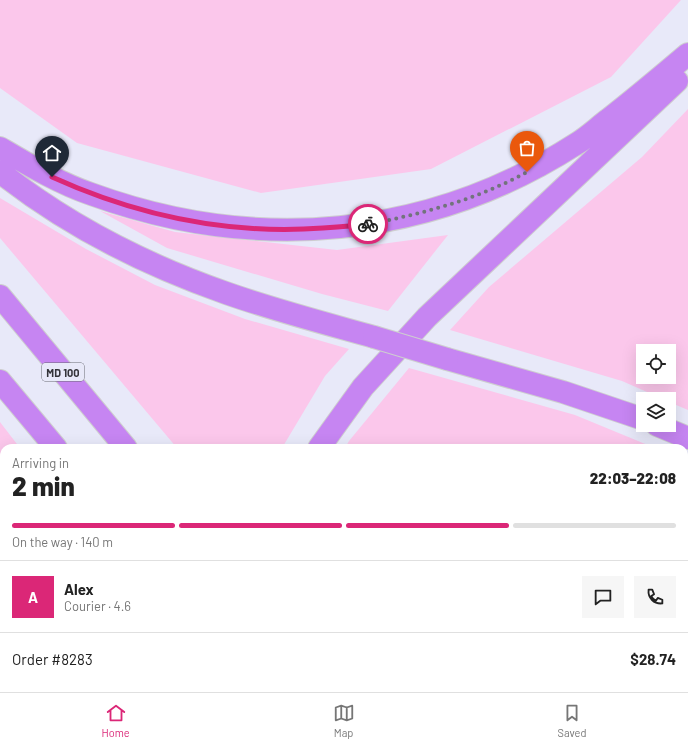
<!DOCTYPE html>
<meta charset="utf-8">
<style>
body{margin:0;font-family:Barlow,sans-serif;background:#f6f6f6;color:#222;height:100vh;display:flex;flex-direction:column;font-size:15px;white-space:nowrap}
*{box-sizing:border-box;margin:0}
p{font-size:13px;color:#767676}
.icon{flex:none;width:22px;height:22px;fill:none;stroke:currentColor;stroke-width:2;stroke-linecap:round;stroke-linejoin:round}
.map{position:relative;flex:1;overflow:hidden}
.drawer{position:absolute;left:0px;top:444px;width:688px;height:248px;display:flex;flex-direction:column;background:#fff;border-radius:12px 12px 0 0;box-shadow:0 4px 16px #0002}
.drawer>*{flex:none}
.buttons{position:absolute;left:636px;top:344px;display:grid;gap:8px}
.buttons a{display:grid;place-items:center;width:40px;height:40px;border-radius:0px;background:#fff;box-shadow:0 4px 16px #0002;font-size:20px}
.pin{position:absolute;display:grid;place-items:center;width:34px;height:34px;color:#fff;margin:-41px -17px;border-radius:50% 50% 50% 0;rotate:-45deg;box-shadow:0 0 4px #0007}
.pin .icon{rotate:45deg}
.courier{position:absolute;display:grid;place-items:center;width:40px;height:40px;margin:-20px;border:3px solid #db2777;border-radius:50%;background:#fff;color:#222;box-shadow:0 1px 5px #0007}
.overview em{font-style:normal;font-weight:800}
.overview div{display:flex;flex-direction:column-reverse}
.overview{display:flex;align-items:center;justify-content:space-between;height:68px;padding:0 12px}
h1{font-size:26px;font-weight:800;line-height:30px}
.bar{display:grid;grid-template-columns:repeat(4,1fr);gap:6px 4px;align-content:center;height:48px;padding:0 12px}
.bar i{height:5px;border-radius:3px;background:#e0e0e0}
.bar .on{background:#db2777}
.bar p{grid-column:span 4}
.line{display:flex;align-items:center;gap:10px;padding:0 12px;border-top:1px solid #e0e0e0}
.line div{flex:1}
.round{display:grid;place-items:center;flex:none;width:42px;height:42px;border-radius:0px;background:#f6f6f6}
.menu{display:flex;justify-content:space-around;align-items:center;height:56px;border-top:1px solid #e0e0e0;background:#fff;font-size:11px;color:#767676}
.menu a{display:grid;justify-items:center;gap:2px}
.menu .on{color:#db2777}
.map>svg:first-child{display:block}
.green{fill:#fbc7eb;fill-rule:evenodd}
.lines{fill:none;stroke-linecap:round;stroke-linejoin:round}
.highway-casing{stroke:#cececf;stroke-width:24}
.highway{stroke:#c685f2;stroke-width:22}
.highway-bridge-casing{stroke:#cececf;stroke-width:24;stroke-linecap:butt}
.highway-bridge{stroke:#c685f2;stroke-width:22}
.done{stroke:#72737c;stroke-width:4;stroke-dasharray:0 7.2}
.route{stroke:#db2777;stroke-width:5}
.labels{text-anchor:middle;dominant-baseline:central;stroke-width:3;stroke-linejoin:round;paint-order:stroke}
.shield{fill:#e8e9f9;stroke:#696a73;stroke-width:1}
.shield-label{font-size:11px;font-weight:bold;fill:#333339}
</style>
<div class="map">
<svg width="688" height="692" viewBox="0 0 688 692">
<rect width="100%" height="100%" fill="#e8e9f9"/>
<path class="green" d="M0 0H681L611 77 431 169 261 193 77 143 0 88Z
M688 109V410L669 402V399H663L622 381 450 330 489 287 642 157ZM643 351H669V377H643Z
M0 198 86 249 155 285 245 319 349 349 325 376 282 448H177L0 238Z
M100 211 175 232 337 250 448 235 388 311 322 294 167 248Z
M409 368 575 415 655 448H345L349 441Z
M0 422 20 448H4V582L0 574Z
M684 460 688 461V508L684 507Z
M684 543 688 544V692H478V688H684Z
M56 688H184L183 692H58Z
M363 688H430V692H367Z"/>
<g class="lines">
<defs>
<path id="highway" d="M0 148C29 165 59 183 91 194 256 254 428 239 576 144 588 137 598 127 609 119 636 98 662 76 688 54
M0 172C67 225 146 265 226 293 274 310 324 323 374 337
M0 296 126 448
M447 359 563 392 643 419
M0 381 56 448
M657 425 688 438
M319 448 363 387 427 317 677 81
M684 527 688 528
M0 644 4 653
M21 688 23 692
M256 688 259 692
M326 688 329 692
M222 692V688
M454 692V688"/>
</defs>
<use href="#highway" class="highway-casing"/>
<use href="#highway" class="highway"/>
<defs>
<path id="highway-bridge" d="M374 337 447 359"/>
</defs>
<use href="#highway-bridge" class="highway-bridge-casing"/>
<use href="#highway-bridge" class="highway-bridge"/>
</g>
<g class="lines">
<path class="done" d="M368 224C423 214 478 199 527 172"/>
<path class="route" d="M52 177C138 216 229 235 323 228 338 227 353 226 368 224"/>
</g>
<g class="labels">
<rect class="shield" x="42" y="363" width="42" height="18" rx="3"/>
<g class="shield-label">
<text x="63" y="372">MD 100</text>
</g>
</g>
</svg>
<div class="buttons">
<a><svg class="icon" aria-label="locate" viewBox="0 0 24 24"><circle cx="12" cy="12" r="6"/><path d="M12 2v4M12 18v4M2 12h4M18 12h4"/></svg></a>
<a><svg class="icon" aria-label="layers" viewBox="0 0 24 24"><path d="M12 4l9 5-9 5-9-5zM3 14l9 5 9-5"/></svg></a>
</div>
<div class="pin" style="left:527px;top:172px;background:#ea580c"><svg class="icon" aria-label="bag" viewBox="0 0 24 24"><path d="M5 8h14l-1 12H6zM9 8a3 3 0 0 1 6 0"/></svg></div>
<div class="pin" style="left:52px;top:177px;background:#1f2937"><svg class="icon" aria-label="home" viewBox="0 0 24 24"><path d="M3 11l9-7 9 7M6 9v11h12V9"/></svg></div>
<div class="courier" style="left:368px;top:224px"><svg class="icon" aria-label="bike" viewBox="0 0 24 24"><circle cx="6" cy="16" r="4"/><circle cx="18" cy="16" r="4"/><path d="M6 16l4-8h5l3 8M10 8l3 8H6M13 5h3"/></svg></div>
<section class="drawer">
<div class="overview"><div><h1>2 min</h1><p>Arriving in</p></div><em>22:03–22:08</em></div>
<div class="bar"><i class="on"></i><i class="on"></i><i class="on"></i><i></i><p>On the way · 140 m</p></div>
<div class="line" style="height:72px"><b class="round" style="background:#db2777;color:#fff">A</b><div><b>Alex</b><p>Courier · 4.6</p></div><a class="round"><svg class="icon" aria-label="chat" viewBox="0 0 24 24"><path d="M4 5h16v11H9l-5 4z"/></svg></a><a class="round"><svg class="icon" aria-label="phone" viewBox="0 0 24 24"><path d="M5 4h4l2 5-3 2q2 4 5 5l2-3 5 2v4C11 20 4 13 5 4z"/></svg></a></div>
<div class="line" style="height:52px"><div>Order #8283</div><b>$28.74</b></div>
</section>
</div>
<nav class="menu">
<a class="on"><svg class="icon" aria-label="home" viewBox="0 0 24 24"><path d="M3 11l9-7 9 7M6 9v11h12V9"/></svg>Home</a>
<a><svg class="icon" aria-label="map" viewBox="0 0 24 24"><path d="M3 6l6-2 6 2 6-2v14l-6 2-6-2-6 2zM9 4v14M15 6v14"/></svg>Map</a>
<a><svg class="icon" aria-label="saved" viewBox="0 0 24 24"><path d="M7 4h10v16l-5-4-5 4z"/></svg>Saved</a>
</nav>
